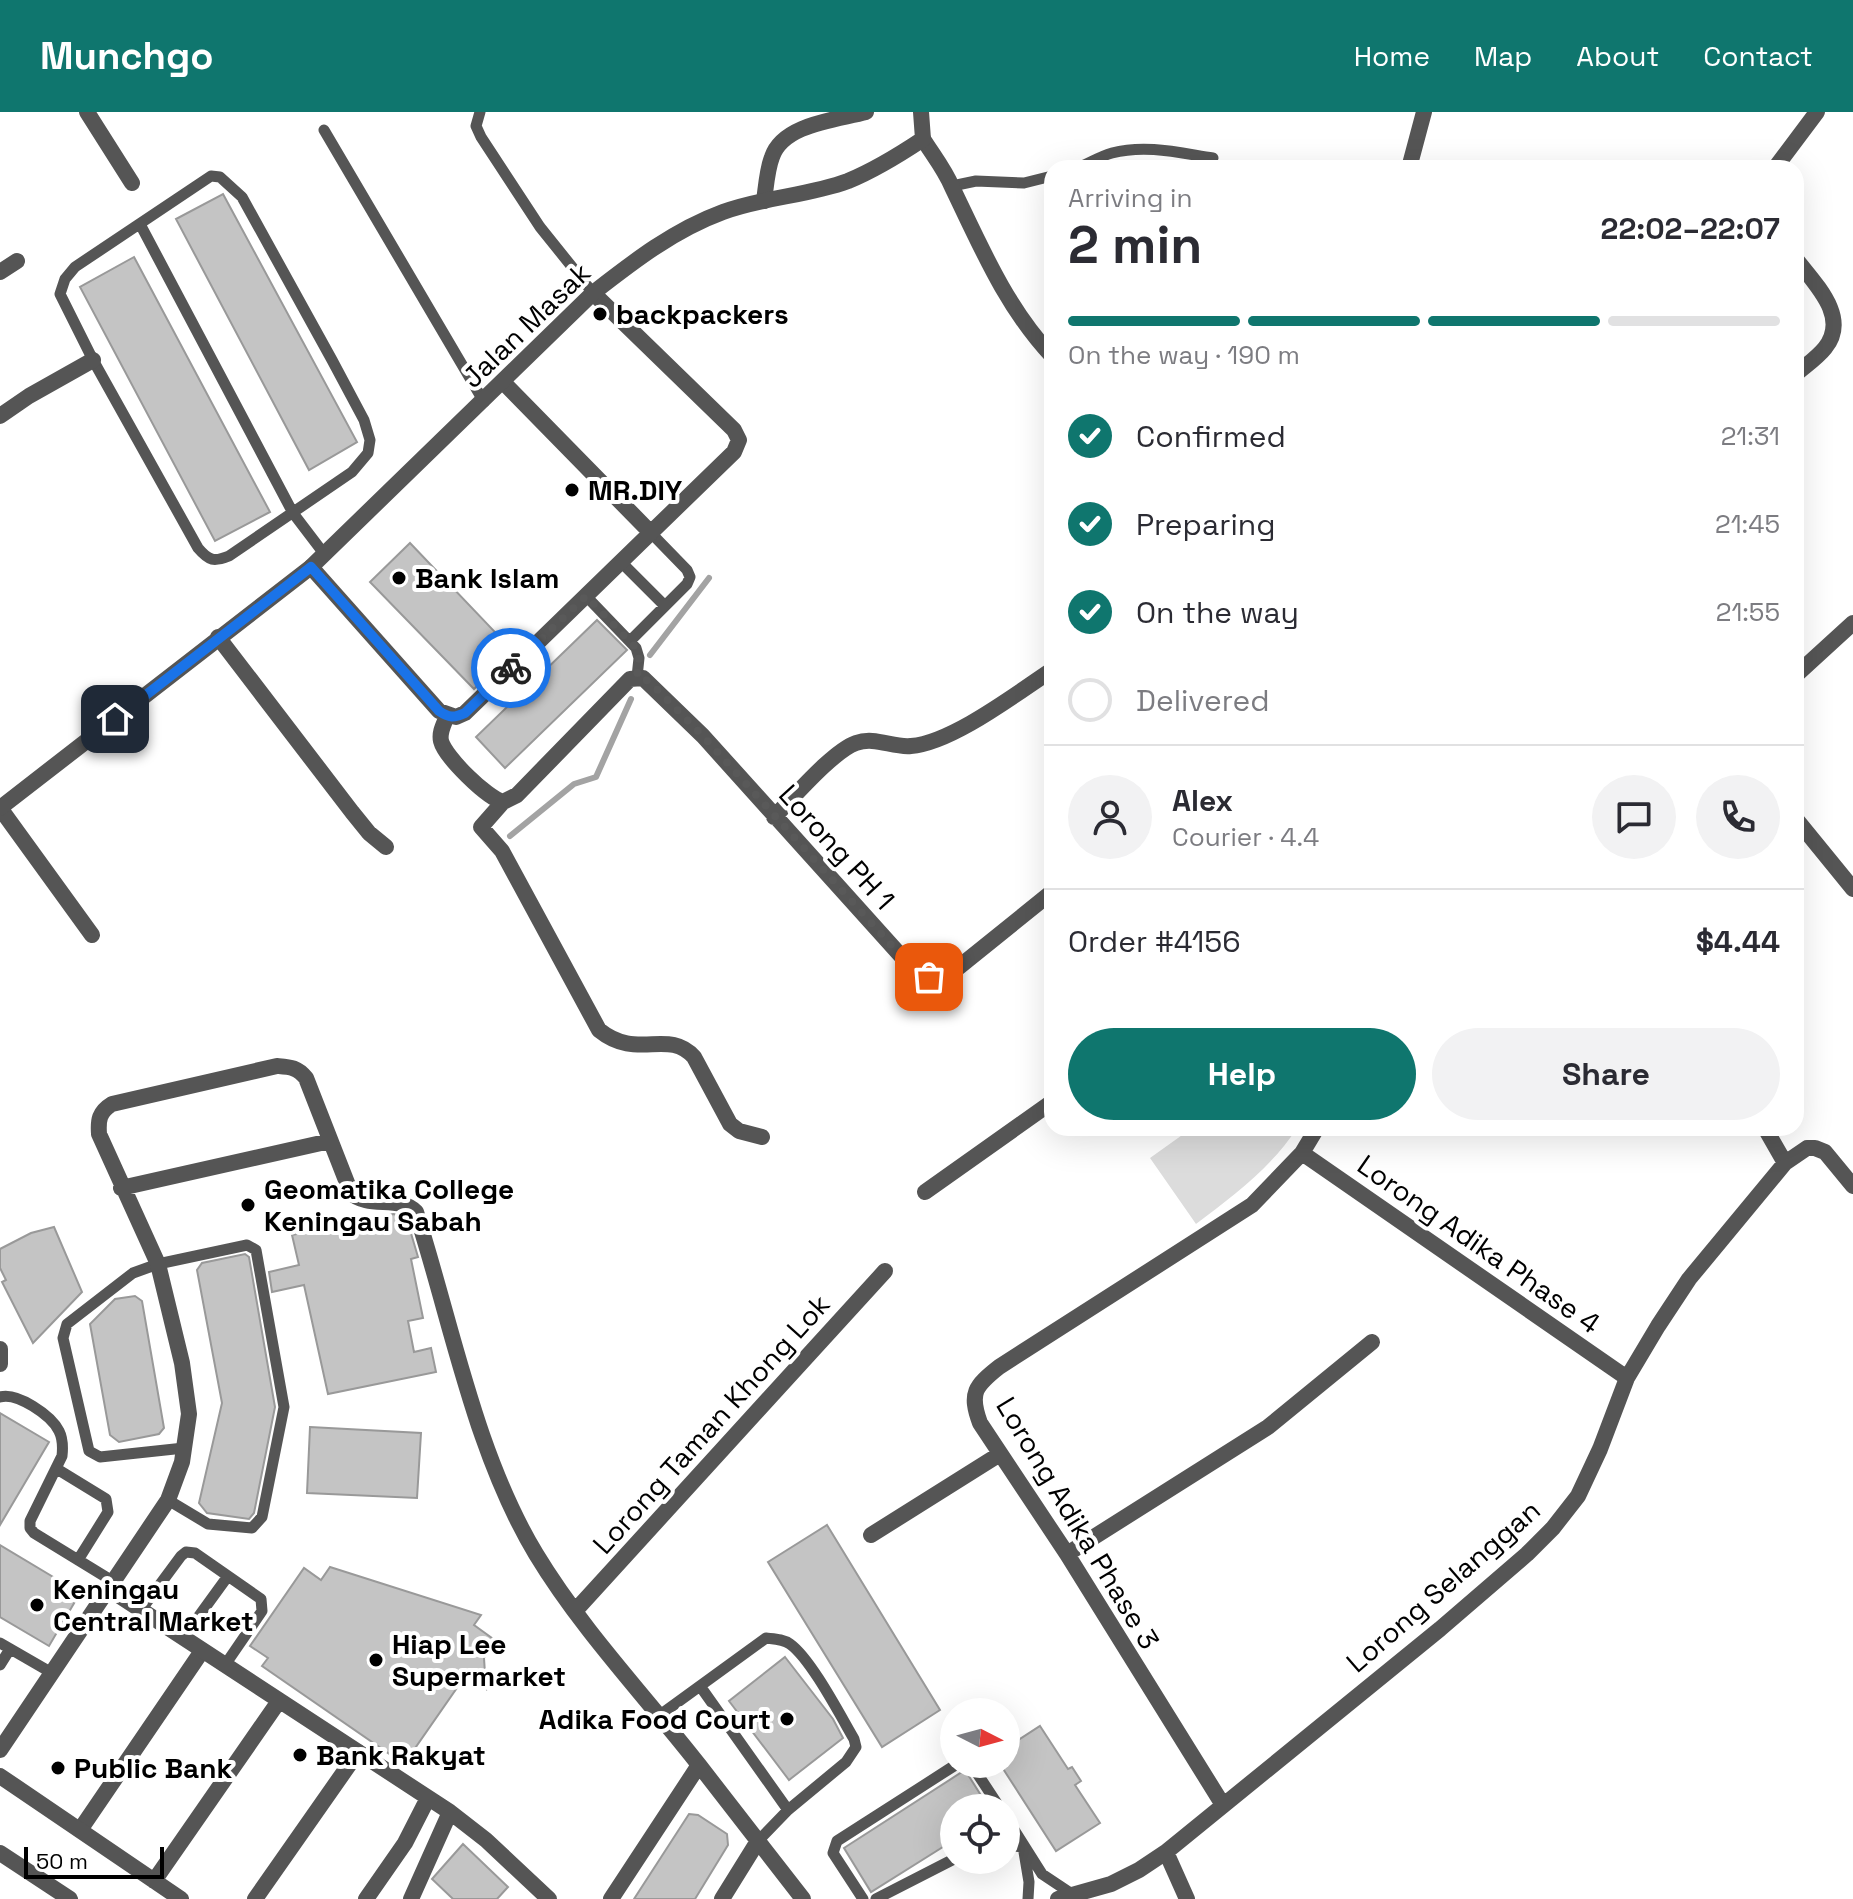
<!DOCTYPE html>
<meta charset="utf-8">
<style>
body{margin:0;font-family:"Space Grotesk",sans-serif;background:#f2f2f3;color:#2b2b33;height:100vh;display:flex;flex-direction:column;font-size:30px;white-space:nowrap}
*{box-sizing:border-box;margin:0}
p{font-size:26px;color:#7c7c81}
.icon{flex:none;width:44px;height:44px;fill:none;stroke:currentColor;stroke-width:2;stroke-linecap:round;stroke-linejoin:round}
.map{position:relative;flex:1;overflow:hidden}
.sheet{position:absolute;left:1044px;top:48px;width:760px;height:976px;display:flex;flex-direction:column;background:#fff;border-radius:24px;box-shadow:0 8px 32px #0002}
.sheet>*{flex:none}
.needle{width:52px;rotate:96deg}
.fabs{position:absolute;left:940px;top:1586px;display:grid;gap:16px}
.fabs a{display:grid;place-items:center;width:80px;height:80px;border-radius:50%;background:#fff;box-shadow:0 8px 32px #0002;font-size:40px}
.scale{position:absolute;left:24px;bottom:20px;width:140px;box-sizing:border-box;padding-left:8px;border:4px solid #000;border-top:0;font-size:22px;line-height:28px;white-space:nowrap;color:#000;-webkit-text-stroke:6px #fff;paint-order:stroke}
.pin{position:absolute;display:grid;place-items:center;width:68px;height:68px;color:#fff;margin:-34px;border-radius:16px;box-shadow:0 4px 12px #0006}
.courier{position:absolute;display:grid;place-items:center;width:80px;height:80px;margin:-40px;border:6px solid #1a73e8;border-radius:50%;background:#fff;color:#222;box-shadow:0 2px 10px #0007}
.head em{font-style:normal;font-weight:800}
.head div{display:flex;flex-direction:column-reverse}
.head{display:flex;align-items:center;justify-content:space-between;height:136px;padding:0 24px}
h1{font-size:52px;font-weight:800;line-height:60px}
.bar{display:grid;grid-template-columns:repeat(4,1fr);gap:12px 8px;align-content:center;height:96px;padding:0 24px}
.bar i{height:10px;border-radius:6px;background:#e1e1e2}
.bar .current{background:#0f766e}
.bar p{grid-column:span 4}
.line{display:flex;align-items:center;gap:20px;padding:0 24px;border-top:2px solid #e1e1e2}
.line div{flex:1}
.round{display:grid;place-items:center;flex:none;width:84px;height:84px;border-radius:42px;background:#f2f2f3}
ol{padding:0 24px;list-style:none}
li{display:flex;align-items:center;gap:24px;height:88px}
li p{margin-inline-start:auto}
li .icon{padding:8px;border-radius:50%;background:#0f766e;color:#fff;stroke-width:4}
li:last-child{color:#7c7c81}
li i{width:44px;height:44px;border:4px solid #e1e1e2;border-radius:50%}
.cta{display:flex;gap:16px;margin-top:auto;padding:16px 24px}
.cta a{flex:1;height:92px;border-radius:48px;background:#0f766e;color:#fff;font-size:32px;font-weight:800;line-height:92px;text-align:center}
.cta a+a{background:#f2f2f3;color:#2b2b33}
header{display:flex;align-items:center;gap:48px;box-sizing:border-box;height:112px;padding:0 40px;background:#0f766e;color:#fff}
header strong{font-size:38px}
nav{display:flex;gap:44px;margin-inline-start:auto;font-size:28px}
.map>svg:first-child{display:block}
.green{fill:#dcdcdc}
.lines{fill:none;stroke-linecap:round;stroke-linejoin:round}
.stream{stroke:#a3a3a3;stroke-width:6}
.building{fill:#c4c4c4;stroke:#999;stroke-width:2}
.service{stroke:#555;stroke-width:11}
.pedestrian{stroke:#555;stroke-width:16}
.minor{stroke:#555;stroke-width:16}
.tertiary{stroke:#555;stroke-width:16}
.done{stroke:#595959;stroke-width:8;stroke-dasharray:0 14.4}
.route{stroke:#1a73e8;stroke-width:10}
.poi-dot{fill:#000;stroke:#fff;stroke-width:3}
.labels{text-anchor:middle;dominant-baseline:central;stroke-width:8;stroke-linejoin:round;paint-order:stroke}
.poi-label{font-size:28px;font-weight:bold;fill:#000;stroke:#fff;text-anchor:start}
.street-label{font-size:28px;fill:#000;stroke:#fff}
</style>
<header>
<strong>Munchgo</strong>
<nav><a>Home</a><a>Map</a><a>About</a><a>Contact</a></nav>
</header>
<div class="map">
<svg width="1853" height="1787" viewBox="0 0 1853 1787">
<rect width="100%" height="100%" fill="#fff"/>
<path class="green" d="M1192 1016H1297C1271 1056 1233 1084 1196 1112L1150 1046Z"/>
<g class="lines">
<path class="stream" d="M650 543 709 466
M510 724 574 672 596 665 631 587"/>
</g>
<path class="building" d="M223 82 357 330 309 358 176 107Z
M134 145 270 400 215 429 80 175Z
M410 431 513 539 474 577 370 470Z
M597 508 627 538 505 656 476 625Z
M393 1102 400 1103 404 1119 410 1118 418 1145 411 1147 423 1206 408 1209 414 1240 431 1236 436 1260 328 1282 304 1173 272 1180 269 1160 299 1153 292 1123Z
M54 1115 82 1180 33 1231 2 1170 6 1168 0 1156V1137L31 1121Z
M245 1142 249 1145 275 1295 254 1401 249 1407 207 1401 199 1391 222 1291 197 1158 202 1151Z
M135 1184 142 1189 164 1316 159 1322 119 1330 110 1323 90 1212 115 1187Z
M0 1301 49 1330 0 1413Z
M310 1315 421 1321 417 1386 307 1381Z
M827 1413 940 1598 882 1635 768 1450Z
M0 1433 80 1481 49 1534 0 1505Z
M330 1455 481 1503 474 1513 496 1529 484 1546 486 1577 466 1563 404 1652 262 1554 268 1546 250 1534 304 1456 321 1468Z
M785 1545 833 1607 843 1626 789 1668 729 1589Z
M1040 1614 1068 1657 1072 1655 1081 1669 1075 1673 1100 1711 1056 1739 1000 1652H1006V1636Z
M965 1658 989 1696H954V1728L871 1780 844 1736Z
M689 1702 698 1703 727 1722 728 1733 695 1787H634Z
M463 1732 508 1775 497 1787H453L432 1767Z"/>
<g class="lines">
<path class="service" d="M480 0 476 14 481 25 540 115 593 181
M324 18 484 290
M1078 56C1089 51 1101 44 1112 41 1146 32 1180 41 1213 46
M211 64 220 65 242 85 332 248 364 308 370 328 368 341 352 360 229 444C214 450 209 449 198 436L93 248 60 182 65 167 75 155Z
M952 74 976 69 1024 71 1052 64
M140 112 293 401 325 443
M621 450 665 494
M586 484 636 536 639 546 637 565
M631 528 687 472 690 465 687 458 651 421
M0 1285C17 1280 51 1303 59 1319 63 1327 63 1335 62 1344L30 1409V1416L34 1421 114 1470
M57 1357 106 1387 108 1400 78 1448
M168 1388 208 1412 252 1416 262 1405 284 1295 256 1138 247 1133 158 1152 133 1161 67 1212 63 1226 89 1339 100 1345 184 1336
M141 1498 181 1444 186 1440 195 1441 261 1487 262 1499 225 1553
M183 1526 228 1464
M0 1531 52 1561
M0 1553 10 1537
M700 1574 788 1698
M660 1603 766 1526C775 1527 783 1527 790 1532 811 1547 840 1603 854 1627L856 1635 846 1650 788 1698 758 1729
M971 1652 1000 1696
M1006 1705 1042 1762 1072 1782
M1006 1733 1023 1735
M1024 1740 1029 1770 1028 1787
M863 1787 833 1741 837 1729 957 1652
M876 1787 954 1747"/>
<path class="pedestrian" d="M80 1718 202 1539
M255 1787 358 1640"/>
<path class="minor" d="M87 0 132 71
M923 27C933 43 945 58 952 75 981 135 1006 195 1052 244
M1409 56 1424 0
M1775 56 1817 0
M764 89C766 75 767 58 772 45 783 12 836 8 866 0
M1796 147C1815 172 1850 205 1825 236 1817 246 1805 254 1796 262
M0 160 17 149
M503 270 651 421
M0 304 29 284 93 248
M311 455 439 599 456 605 465 601 734 340 739 328 734 318 593 181
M218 525 352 700 369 721 386 735
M1796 563 1853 511
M447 604C444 612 439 620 441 629 445 645 487 686 503 690L517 683 630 567 643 566 703 624 911 855C925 866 937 867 954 859L1052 780
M503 690 481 715 502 739 599 918C637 949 668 916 694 945L730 1012 739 1019 762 1025
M0 696 92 823
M774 705C793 686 833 639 856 631 875 624 893 636 911 634 952 631 1017 581 1052 558
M1796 707 1853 777
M1765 1016 1785 1051
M1302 1041 1627 1266
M121 1076 330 1029
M925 1080 1052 990
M0 1237V1252
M871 1423 1000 1342
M1067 1442 1268 1315 1372 1230
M109 1477 450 1700 486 1728 549 1787
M575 1499 885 1159
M0 1638 168 1388 182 1350 189 1302 182 1251 158 1152 99 1022C98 1008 99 1000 112 992L277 954C290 955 297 955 306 966L351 1081C368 1097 400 1083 416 1100 452 1212 475 1341 536 1442 582 1518 645 1584 699 1653
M0 1664 181 1787
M1223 1693 1067 1442 980 1311C969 1281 975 1274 999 1255L1252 1093 1302 1041 1317 1016
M1166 1740 1187 1787
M154 1769 279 1589
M366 1787 405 1731 428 1686
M411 1787 450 1700
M611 1787 699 1653 803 1787
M722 1787 758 1729
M1058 1787 1111 1772 1139 1758 1166 1740 1440 1517 1527 1442 1553 1416 1578 1384 1600 1337 1627 1266 1658 1214 1689 1167 1785 1051 1807 1036H1815L1825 1040 1853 1074"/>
<path class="tertiary" d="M0 696 311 455 593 181C634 149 674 118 723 100 763 85 808 84 848 69 875 58 899 43 923 27L921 0
M0 1741 70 1787"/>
</g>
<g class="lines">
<path class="done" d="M511 556 586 484 636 536 639 546 637 565 649 569 703 624 911 855 929 865"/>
<path class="route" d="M115 607 311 455 439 599C449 606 454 606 465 601L511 556"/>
</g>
<g class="poi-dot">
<circle cx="600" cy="202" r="8"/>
<circle cx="572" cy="378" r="8"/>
<circle cx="399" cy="466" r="8"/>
<circle cx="248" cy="1093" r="8"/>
<circle cx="37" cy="1493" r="8"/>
<circle cx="376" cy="1548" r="8"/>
<circle cx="787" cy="1607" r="8"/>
<circle cx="300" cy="1643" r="8"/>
<circle cx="58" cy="1656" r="8"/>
</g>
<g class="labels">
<g class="poi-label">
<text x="616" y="202">backpackers</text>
<text x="588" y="378">MR.DIY</text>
<text x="415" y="466">Bank Islam</text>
<text x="264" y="1077">Geomatika College<tspan x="264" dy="32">Keningau Sabah</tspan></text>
<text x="53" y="1477">Keningau<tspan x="53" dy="32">Central Market</tspan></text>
<text x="392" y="1532">Hiap Lee<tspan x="392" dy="32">Supermarket</tspan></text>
<text x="771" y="1607" text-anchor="end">Adika Food Court</text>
<text x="316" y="1643">Bank Rakyat</text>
<text x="74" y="1656">Public Bank</text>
</g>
<g class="street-label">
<text transform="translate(526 213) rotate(-44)">Jalan Masak</text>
<text transform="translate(837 735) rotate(48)">Lorong PH 1</text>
<text transform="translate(1479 1132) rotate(35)">Lorong Adika Phase 4</text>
<text transform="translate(711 1312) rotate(-48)">Lorong Taman Khong Lok</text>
<text transform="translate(1078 1411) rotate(59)">Lorong Adika Phase 3</text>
<text transform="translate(1443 1474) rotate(-41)">Lorong Selanggan</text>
</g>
</g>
</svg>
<div class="fabs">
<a><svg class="needle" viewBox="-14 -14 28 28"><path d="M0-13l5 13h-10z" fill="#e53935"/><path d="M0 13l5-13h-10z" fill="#7c7c81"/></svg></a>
<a><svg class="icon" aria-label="locate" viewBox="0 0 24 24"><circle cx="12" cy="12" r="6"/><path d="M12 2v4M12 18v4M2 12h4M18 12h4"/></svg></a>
</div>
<div class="scale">50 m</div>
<div class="pin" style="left:929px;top:865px;background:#ea580c"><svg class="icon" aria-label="bag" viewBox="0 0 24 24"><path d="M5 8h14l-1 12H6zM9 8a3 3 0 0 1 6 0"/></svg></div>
<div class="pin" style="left:115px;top:607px;background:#1f2937"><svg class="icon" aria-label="home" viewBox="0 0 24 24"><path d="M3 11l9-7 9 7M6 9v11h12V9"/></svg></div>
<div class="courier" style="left:511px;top:556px"><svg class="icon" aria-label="bike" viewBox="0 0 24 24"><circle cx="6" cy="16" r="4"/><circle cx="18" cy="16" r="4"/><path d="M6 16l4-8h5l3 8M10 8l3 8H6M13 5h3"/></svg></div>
<section class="sheet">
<div class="head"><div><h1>2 min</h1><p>Arriving in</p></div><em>22:02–22:07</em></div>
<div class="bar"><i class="current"></i><i class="current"></i><i class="current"></i><i></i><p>On the way · 190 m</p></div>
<ol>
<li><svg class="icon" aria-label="check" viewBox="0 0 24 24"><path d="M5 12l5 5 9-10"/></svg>Confirmed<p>21:31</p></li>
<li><svg class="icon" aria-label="check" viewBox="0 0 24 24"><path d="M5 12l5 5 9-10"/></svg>Preparing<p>21:45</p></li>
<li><svg class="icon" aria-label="check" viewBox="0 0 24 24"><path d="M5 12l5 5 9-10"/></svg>On the way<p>21:55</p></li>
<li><i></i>Delivered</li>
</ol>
<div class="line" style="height:144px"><a class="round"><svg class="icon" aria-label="person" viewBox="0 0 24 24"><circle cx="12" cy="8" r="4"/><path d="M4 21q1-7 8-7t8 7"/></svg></a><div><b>Alex</b><p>Courier · 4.4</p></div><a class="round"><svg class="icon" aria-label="chat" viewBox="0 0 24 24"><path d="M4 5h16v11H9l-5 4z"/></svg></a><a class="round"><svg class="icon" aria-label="phone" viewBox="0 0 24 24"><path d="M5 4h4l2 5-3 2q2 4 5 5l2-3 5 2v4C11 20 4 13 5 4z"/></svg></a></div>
<div class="line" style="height:104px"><div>Order #4156</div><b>$4.44</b></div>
<div class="cta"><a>Help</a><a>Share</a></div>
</section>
</div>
